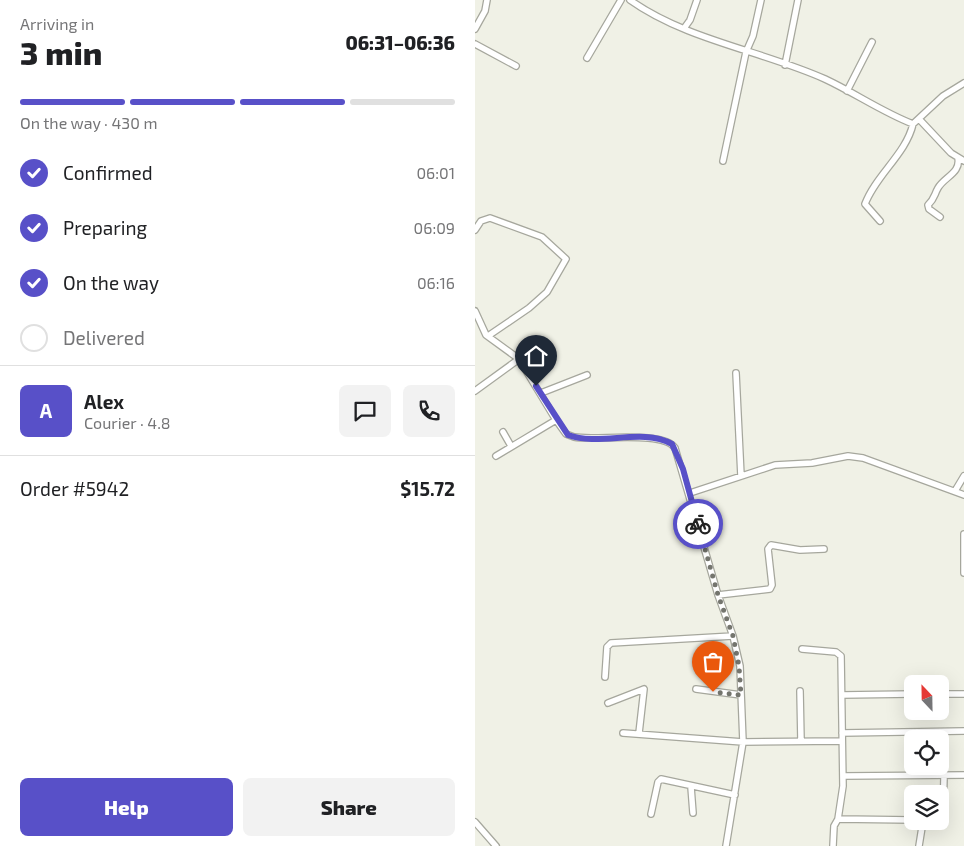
<!DOCTYPE html>
<meta charset="utf-8">
<style>
body{margin:0;font-family:"Exo 2",sans-serif;background:#f2f2f2;color:#202124;height:100vh;display:flex;flex-direction:column;font-size:19px;white-space:nowrap}
*{box-sizing:border-box;margin:0}
p{font-size:16px;color:#757577}
.icon{flex:none;width:28px;height:28px;fill:none;stroke:currentColor;stroke-width:2;stroke-linecap:round;stroke-linejoin:round}
.map{position:relative;flex:1;overflow:hidden}
.sheet{display:flex;flex-direction:column;background:#fff;width:475px}
.sheet>*{flex:none}
.needle{width:32px;rotate:338deg}
.tools{position:absolute;left:429px;top:675px;display:grid;gap:10px}
.tools a{display:grid;place-items:center;width:45px;height:45px;border-radius:8px;background:#fff;box-shadow:0 5px 20px #0002;font-size:25px}
.pin{position:absolute;display:grid;place-items:center;width:42px;height:42px;color:#fff;margin:-51px -21px;border-radius:50% 50% 50% 0;rotate:-45deg;box-shadow:0 0 5px #0007}
.pin .icon{rotate:45deg}
.courier{position:absolute;display:grid;place-items:center;width:50px;height:50px;margin:-25px;border:4px solid #5850c8;border-radius:50%;background:#fff;color:#222;box-shadow:0 1px 6px #0007}
.overview em{font-style:normal;font-weight:800}
.overview div{display:flex;flex-direction:column-reverse}
.overview{display:flex;align-items:center;justify-content:space-between;height:85px;padding:0 20px}
h1{font-size:32px;font-weight:800;line-height:38px}
.bar{display:grid;grid-template-columns:repeat(4,1fr);gap:8px 5px;align-content:center;height:60px;padding:0 20px}
.bar i{height:6px;border-radius:4px;background:#e0e0e0}
.bar .current{background:#5850c8}
.bar p{grid-column:span 4}
.line{display:flex;align-items:center;gap:12px;padding:0 20px;border-top:1px solid #e0e0e0}
.line div{flex:1}
.round{display:grid;place-items:center;flex:none;width:52px;height:52px;border-radius:8px;background:#f2f2f2}
ol{padding:0 20px;list-style:none}
li{display:flex;align-items:center;gap:15px;height:55px}
li p{margin-inline-start:auto}
li .icon{padding:5px;border-radius:50%;background:#5850c8;color:#fff;stroke-width:4}
li:last-child{color:#757577}
li i{width:28px;height:28px;border:2px solid #e0e0e0;border-radius:50%}
.button{display:flex;gap:10px;margin-top:auto;padding:10px 20px}
.button a{flex:1;height:58px;border-radius:8px;background:#5850c8;color:#fff;font-size:20px;font-weight:800;line-height:58px;text-align:center}
.button a+a{background:#f2f2f2;color:#202124}
main{display:flex;flex:1;min-height:0}
.map>svg:first-child{display:block}
.lines{fill:none;stroke-linecap:round;stroke-linejoin:round}
.minor-casing{stroke:#a6a79d;stroke-width:8}
.minor{stroke:#fff;stroke-width:5.5}
.done{stroke:#74756e;stroke-width:5;stroke-dasharray:0 9}
.route{stroke:#5850c8;stroke-width:6}
</style>
<main>
<section class="sheet">
<div class="overview"><div><h1>3 min</h1><p>Arriving in</p></div><em>06:31–06:36</em></div>
<div class="bar"><i class="current"></i><i class="current"></i><i class="current"></i><i></i><p>On the way · 430 m</p></div>
<ol>
<li><svg class="icon" aria-label="check" viewBox="0 0 24 24"><path d="M5 12l5 5 9-10"/></svg>Confirmed<p>06:01</p></li>
<li><svg class="icon" aria-label="check" viewBox="0 0 24 24"><path d="M5 12l5 5 9-10"/></svg>Preparing<p>06:09</p></li>
<li><svg class="icon" aria-label="check" viewBox="0 0 24 24"><path d="M5 12l5 5 9-10"/></svg>On the way<p>06:16</p></li>
<li><i></i>Delivered</li>
</ol>
<div class="line" style="height:90px"><b class="round" style="background:#5850c8;color:#fff">A</b><div><b>Alex</b><p>Courier · 4.8</p></div><a class="round"><svg class="icon" aria-label="chat" viewBox="0 0 24 24"><path d="M4 5h16v11H9l-5 4z"/></svg></a><a class="round"><svg class="icon" aria-label="phone" viewBox="0 0 24 24"><path d="M5 4h4l2 5-3 2q2 4 5 5l2-3 5 2v4C11 20 4 13 5 4z"/></svg></a></div>
<div class="line" style="height:65px"><div>Order #5942</div><b>$15.72</b></div>
<div class="button"><a>Help</a><a>Share</a></div>
</section>
<div class="map">
<svg width="489" height="846" viewBox="0 0 489 846">
<rect width="100%" height="100%" fill="#f0f1e6"/>
<g class="lines">
<defs>
<path id="minor" d="M155 0C211 40 288 51 350 79 380 93 407 112 438 124L468 96 489 83
M210 27 215 20 222 0
M0 29 10 11 12 0
M0 44 41 66
M112 58 146 0
M310 65 323 0
M372 91 397 42
M444 119 476 153 489 161
M248 161 271 52 278 36 286 0
M465 217 454 209 453 205C460 198 459 195 463 188 469 177 486 173 483 158
M405 221 390 204C401 175 431 154 438 124
M0 230 6 221 15 218 67 237 91 259 72 292 54 308 13 336
M0 311 11 335 44 359 81 420
M261 373 266 476
M0 391 44 359
M66 393 112 375
M28 432 36 446
M21 456 81 420 91 434 99 437C120 441 188 430 200 448L243 595 258 636 265 666 268 742 251 846
M480 491 489 476
M215 493 300 465 337 463 373 456 388 458 489 495
M489 534V573
M243 595 295 589 297 585 293 549 296 545 325 550 349 549
M327 649 361 652 366 656 368 786 363 819 359 826 358 846
M130 677 132 647 136 643 258 636
M221 689 266 695
M325 691 326 741
M465 694H489
M367 695 438 694
M133 703 169 689 164 733
M148 733 268 742 367 741
M367 733 489 731
M369 776 489 775
M216 787 218 813
M176 814 183 782 186 779 260 795
M465 818 468 814 469 777
M363 819 438 820
M0 822 21 846
M444 846 448 821"/>
</defs>
<use href="#minor" class="minor-casing"/>
<use href="#minor" class="minor"/>
</g>
<g class="lines">
<path class="done" d="M223 524 243 595 258 636 264 666 266 695 238 692"/>
<path class="route" d="M61 386 93 435C126 447 166 427 197 444L208 469 223 524"/>
</g>
</svg>
<div class="tools">
<a><svg class="needle" viewBox="-14 -14 28 28"><path d="M0-13l5 13h-10z" fill="#e53935"/><path d="M0 13l5-13h-10z" fill="#757577"/></svg></a>
<a><svg class="icon" aria-label="locate" viewBox="0 0 24 24"><circle cx="12" cy="12" r="6"/><path d="M12 2v4M12 18v4M2 12h4M18 12h4"/></svg></a>
<a><svg class="icon" aria-label="layers" viewBox="0 0 24 24"><path d="M12 4l9 5-9 5-9-5zM3 14l9 5 9-5"/></svg></a>
</div>
<div class="pin" style="left:238px;top:692px;background:#ea580c"><svg class="icon" aria-label="bag" viewBox="0 0 24 24"><path d="M5 8h14l-1 12H6zM9 8a3 3 0 0 1 6 0"/></svg></div>
<div class="pin" style="left:61px;top:386px;background:#1f2937"><svg class="icon" aria-label="home" viewBox="0 0 24 24"><path d="M3 11l9-7 9 7M6 9v11h12V9"/></svg></div>
<div class="courier" style="left:223px;top:524px"><svg class="icon" aria-label="bike" viewBox="0 0 24 24"><circle cx="6" cy="16" r="4"/><circle cx="18" cy="16" r="4"/><path d="M6 16l4-8h5l3 8M10 8l3 8H6M13 5h3"/></svg></div>
</div>
</main>
